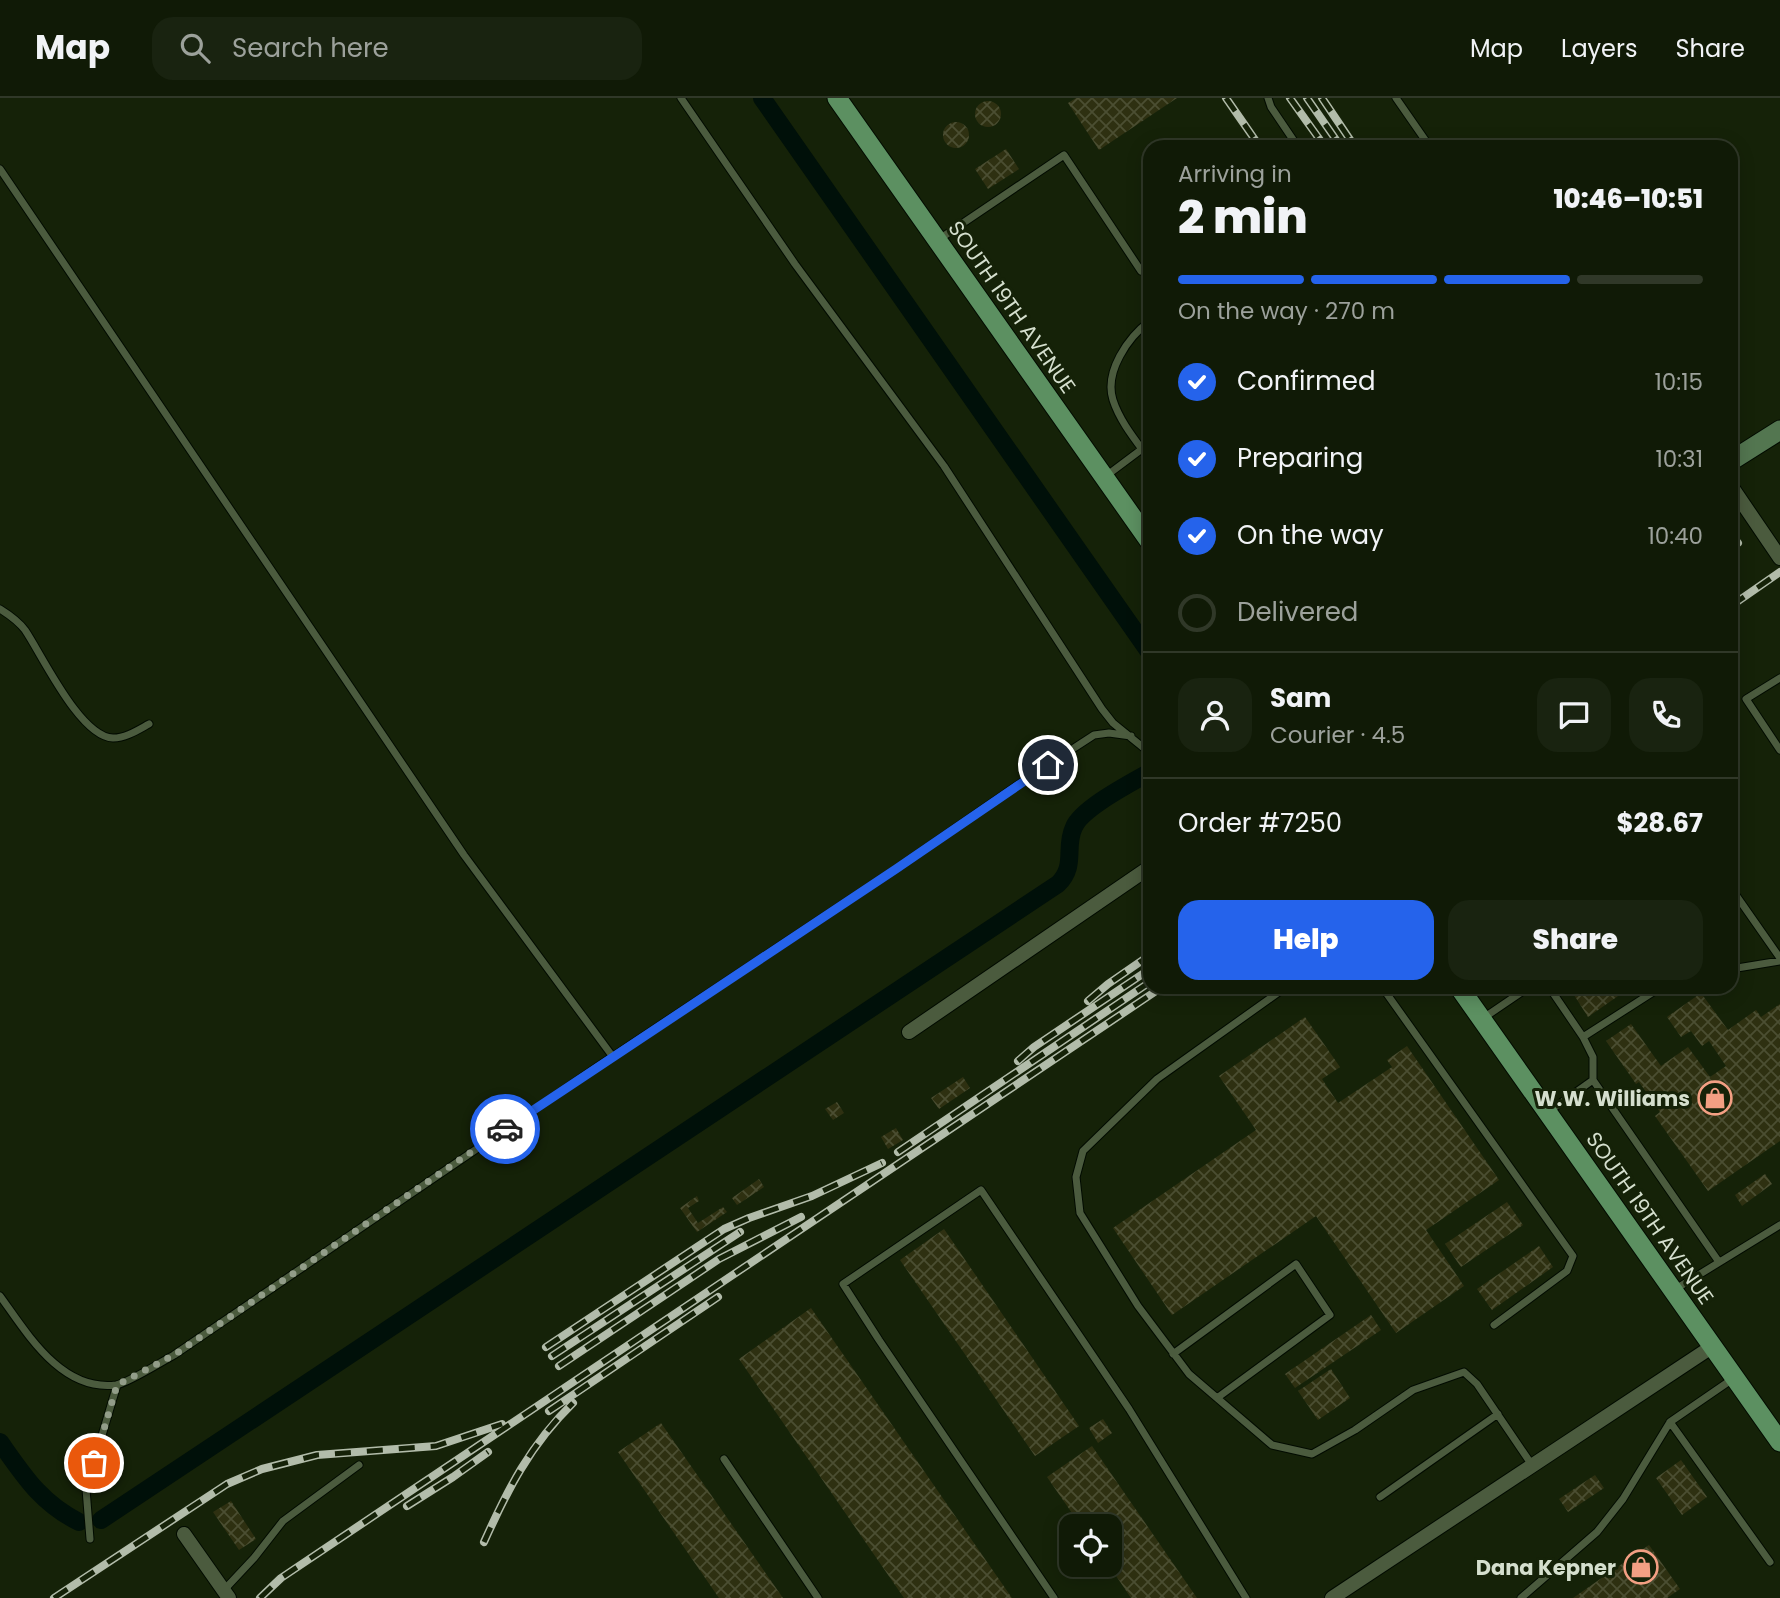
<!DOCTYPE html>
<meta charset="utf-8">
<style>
body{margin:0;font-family:Poppins,sans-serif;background:#192310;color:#f1f3f6;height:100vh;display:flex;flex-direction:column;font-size:26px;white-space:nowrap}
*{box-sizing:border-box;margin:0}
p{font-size:23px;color:#9ca19b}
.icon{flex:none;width:38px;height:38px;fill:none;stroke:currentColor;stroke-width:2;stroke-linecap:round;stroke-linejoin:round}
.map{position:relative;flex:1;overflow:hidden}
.sheet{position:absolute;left:1143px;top:42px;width:595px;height:854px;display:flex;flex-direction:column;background:#101a06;border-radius:21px;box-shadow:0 4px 18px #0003,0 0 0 2px #303828}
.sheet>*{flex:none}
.tools{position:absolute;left:1059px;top:1416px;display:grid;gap:14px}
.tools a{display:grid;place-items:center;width:63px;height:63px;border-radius:14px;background:#101a06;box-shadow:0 4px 18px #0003,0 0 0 2px #303828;font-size:35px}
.pin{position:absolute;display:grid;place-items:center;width:60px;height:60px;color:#fff;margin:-30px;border:4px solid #fff;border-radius:50%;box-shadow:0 2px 7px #0007}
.courier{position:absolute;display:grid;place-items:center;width:70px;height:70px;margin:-35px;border:5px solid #2563eb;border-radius:50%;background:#fff;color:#222;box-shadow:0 2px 9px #0007}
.head em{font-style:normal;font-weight:800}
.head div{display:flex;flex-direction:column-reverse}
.head{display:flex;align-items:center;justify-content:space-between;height:119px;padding:0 35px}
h1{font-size:46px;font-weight:800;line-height:52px}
.bar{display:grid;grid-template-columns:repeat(4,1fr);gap:10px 7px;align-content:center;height:84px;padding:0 35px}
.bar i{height:9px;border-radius:5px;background:#303828}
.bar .on{background:#2563eb}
.bar p{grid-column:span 4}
.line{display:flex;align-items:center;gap:18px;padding:0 35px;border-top:2px solid #303828}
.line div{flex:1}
.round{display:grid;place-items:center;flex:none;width:74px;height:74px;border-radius:21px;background:#192310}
ol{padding:0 35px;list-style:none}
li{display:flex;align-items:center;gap:21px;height:77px}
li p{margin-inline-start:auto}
li .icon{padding:7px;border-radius:50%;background:#2563eb;color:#fff;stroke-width:4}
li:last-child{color:#9ca19b}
li i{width:38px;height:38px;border:4px solid #303828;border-radius:50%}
.primary-button{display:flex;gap:14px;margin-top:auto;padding:14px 35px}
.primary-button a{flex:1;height:80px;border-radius:21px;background:#2563eb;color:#fff;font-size:28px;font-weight:800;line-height:80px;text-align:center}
.primary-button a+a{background:#192310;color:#f1f3f6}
header{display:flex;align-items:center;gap:42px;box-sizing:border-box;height:98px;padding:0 35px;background:#101a06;border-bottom:2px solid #303828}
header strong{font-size:33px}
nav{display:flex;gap:38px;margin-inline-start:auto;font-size:24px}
.search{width:490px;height:63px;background:#192310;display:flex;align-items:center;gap:18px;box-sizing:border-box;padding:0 24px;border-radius:21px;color:#9ca19b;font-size:26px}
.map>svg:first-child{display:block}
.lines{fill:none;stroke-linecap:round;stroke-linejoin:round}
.canal{stroke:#001009;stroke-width:18}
.building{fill:url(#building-cross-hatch)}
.service-casing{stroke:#020b00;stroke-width:9}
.minor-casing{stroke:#020b00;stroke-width:16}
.secondary-casing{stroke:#020b00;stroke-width:21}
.primary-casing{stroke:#020b00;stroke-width:21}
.service{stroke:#4b5b3e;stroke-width:7}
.minor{stroke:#4b5b3e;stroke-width:14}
.secondary{stroke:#537650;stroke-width:19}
.primary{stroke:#5c9061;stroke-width:19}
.rail-casing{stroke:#b2bcaa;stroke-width:8}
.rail{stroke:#152208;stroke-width:5;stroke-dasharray:16;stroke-linecap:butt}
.done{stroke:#929d89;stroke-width:7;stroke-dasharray:0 12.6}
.route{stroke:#2563eb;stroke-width:9}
.labels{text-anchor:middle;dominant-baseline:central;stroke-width:6;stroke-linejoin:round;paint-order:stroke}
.street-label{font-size:21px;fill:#d5dfce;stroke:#152208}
.poi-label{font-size:21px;font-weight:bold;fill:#d5dfce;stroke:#152208;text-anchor:end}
</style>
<header>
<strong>Map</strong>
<div class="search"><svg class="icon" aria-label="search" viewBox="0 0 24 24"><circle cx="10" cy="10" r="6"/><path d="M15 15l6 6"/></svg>Search here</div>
<nav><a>Map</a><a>Layers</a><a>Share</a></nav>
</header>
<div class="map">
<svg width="1780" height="1500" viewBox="0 0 1780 1500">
<defs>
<pattern id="building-cross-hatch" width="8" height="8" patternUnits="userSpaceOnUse" patternTransform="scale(1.75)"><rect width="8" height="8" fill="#2e3011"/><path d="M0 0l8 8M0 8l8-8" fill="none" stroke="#4b4e32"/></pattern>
</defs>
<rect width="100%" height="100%" fill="#152208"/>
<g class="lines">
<path class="canal" d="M762 0 1150 555
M0 1344C24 1378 41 1405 79 1424
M101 1422 1058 786C1077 767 1064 750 1074 729 1082 710 1131 685 1150 674"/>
</g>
<path class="building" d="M1076 0H1177L1099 52 1068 5Z
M975 16a13 13 0 1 1 26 0a13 13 0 1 1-26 0Z
M943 37a13 13 0 1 1 26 0a13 13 0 1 1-26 0Z
M1006 51 1019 71 988 91 975 71Z
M1586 889H1631L1588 919 1574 897Z
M1701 895 1728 932 1756 912 1761 919 1780 906V1043L1708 1093 1655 1018 1660 1014 1639 984 1636 986 1606 943 1631 926 1661 968 1688 949 1710 979 1726 968 1709 943 1702 948 1691 933 1681 939 1667 919Z
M1305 919 1340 969 1322 981 1338 1005 1392 969 1387 962 1407 948 1499 1082 1426 1132 1464 1188 1396 1235 1316 1118 1172 1217 1113 1130 1256 1032 1219 978Z
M963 979 970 990 939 1011 931 1000Z
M837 1004 844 1015 833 1022 825 1011Z
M896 1030 903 1042 888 1051 881 1039Z
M1765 1076 1772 1086 1742 1108 1735 1097Z
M759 1081 764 1089 737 1107 732 1100Z
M697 1098 699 1103 688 1110 698 1125 723 1109 727 1114 697 1134 680 1110Z
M1507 1104 1523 1127 1461 1169 1445 1146Z
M944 1131 1079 1328 1035 1358 900 1162Z
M1539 1148 1553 1169 1492 1212 1477 1191Z
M811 1210 1012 1500H904L739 1261Z
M1371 1217 1381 1232 1295 1290 1285 1276Z
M1331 1271 1350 1300 1318 1322 1298 1293Z
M1103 1321 1112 1335 1098 1345 1089 1330Z
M661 1325 783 1500H719L618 1354Z
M1092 1348 1197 1500H1131L1108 1466H1110V1428H1081L1047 1379Z
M1681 1362 1707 1399 1682 1417 1656 1380Z
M1595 1377 1604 1390 1568 1414 1559 1401Z
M231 1403 256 1441 239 1452 213 1414Z
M1649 1447 1680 1491 1667 1500H1573Z"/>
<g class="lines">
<defs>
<path id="service" d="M681 0 795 166 944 368 1102 611 1113 625 1150 655
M1268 0 1271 9 1298 49
M1396 0 1430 49
M0 71 464 757 613 959
M938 142 1064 57 1141 173
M1150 223C1128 239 1104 274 1113 302 1120 324 1137 344 1150 362
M1106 378 1142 351
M0 511C8 516 19 524 25 532 42 557 80 639 113 640 126 640 138 632 149 626
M1780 580 1746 601 1780 652
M1731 790 1780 860
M1731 871 1780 863
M1286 889 1157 981 1083 1053 1076 1079 1080 1115 1138 1208 1189 1276 1272 1347 1312 1356 1355 1332 1413 1292 1464 1274 1477 1286 1532 1367
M1382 889 1573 1158 1567 1173 1494 1227
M1549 889 1583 939
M1482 921 1529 889
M1593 982 1719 1164
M1548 1014 1593 982V959L1583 939 1661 889
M1674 1192 1780 1127
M0 1198C27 1235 61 1294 116 1287 128 1285 161 1264 174 1257L597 969 896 771 1025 682 1094 637 1109 635 1131 638
M1173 1256 1296 1166 1330 1217 1217 1300
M1734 1280 1670 1324 1770 1464
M724 1361 818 1500
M1380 1399 1498 1316
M90 1441 86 1391 117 1287
M224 1492 254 1460 283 1423 359 1367
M1054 1500 879 1242 843 1186 981 1092 1129 1311 1246 1500
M1521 1500 1597 1434 1623 1401 1670 1324"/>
<path id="minor" d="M1731 388 1780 460
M909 934 1150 769
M184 1436 229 1500
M1332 1500 1713 1248"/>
<path id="secondary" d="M1731 363 1780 332"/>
<path id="primary" d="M837 0 1150 444
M1459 889 1780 1344"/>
</defs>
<use href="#service" class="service-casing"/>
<use href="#minor" class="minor-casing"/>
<use href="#secondary" class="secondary-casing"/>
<use href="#primary" class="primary-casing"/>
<use href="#service" class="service"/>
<use href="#minor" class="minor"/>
<use href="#secondary" class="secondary"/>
<use href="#primary" class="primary"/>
<defs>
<path id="rail" d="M1226 0 1260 49
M1290 0 1325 49
M1307 0 1341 49
M1322 0 1355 49
M1731 449 1738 445
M1731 508 1780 474
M1088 903 1108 886 1150 857
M1018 963 1034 949 1150 871
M898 1054 1150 884
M546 1249 724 1131 749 1120 812 1098 882 1065
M552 1258 740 1134
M559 1268 719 1161 801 1119
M549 1313 718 1199
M407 1408 453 1379 488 1354
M484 1444C508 1391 530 1347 573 1305
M54 1500 227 1386 262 1371 317 1357 436 1348 502 1326
M260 1500 281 1480 1162 889"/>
</defs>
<use href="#rail" class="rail-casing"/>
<use href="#rail" class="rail"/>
</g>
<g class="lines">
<path class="done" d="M94 1365 117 1287 174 1257 505 1031"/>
<path class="route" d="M505 1031 896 771 1048 667"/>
</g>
<defs>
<symbol id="shop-ring" viewBox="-11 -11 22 22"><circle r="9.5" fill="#152208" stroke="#f39f83" stroke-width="1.5"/><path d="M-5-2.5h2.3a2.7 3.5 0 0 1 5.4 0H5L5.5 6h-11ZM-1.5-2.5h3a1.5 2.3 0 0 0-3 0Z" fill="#f39f83"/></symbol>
</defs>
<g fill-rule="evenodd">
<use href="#shop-ring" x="1696" y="981" width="38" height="38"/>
<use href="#shop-ring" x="1622" y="1450" width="38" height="38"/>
</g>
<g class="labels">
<g class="street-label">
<text transform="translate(1012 209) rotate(55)">SOUTH 19TH AVENUE</text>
<text transform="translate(1650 1120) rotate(55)">SOUTH 19TH AVENUE</text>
</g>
<g class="poi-label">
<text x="1690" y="1000">W.W. Williams</text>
<text x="1616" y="1469">Dana Kepner</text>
</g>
</g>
</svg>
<div class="tools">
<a><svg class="icon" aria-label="locate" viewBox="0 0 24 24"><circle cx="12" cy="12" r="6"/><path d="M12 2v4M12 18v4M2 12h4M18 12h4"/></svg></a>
</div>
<div class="pin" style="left:94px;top:1365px;background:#ea580c"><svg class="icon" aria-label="bag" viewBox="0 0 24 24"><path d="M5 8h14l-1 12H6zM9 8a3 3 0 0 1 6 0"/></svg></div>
<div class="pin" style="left:1048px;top:667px;background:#1f2937"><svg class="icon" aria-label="home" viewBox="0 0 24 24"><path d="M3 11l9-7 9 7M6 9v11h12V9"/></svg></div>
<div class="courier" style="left:505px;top:1031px"><svg class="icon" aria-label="car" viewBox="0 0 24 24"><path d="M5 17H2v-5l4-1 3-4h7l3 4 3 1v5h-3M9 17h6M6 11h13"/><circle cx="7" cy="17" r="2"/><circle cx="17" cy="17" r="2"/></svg></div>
<section class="sheet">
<div class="head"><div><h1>2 min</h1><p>Arriving in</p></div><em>10:46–10:51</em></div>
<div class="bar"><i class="on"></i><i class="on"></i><i class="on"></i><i></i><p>On the way · 270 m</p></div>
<ol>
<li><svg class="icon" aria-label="check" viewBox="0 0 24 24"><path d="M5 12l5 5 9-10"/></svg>Confirmed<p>10:15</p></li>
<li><svg class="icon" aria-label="check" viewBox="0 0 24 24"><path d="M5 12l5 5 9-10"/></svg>Preparing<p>10:31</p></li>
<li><svg class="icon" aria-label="check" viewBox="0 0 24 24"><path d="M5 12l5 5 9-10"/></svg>On the way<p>10:40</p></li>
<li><i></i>Delivered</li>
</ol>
<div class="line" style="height:126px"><a class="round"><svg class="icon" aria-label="person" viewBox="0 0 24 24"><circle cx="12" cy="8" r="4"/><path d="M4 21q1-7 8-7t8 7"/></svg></a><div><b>Sam</b><p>Courier · 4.5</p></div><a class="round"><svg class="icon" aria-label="chat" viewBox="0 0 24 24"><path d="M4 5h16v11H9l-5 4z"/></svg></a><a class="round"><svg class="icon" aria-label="phone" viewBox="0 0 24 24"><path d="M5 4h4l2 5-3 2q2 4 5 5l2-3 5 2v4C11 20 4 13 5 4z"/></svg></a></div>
<div class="line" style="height:91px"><div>Order #7250</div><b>$28.67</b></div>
<div class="primary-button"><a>Help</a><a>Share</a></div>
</section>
</div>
